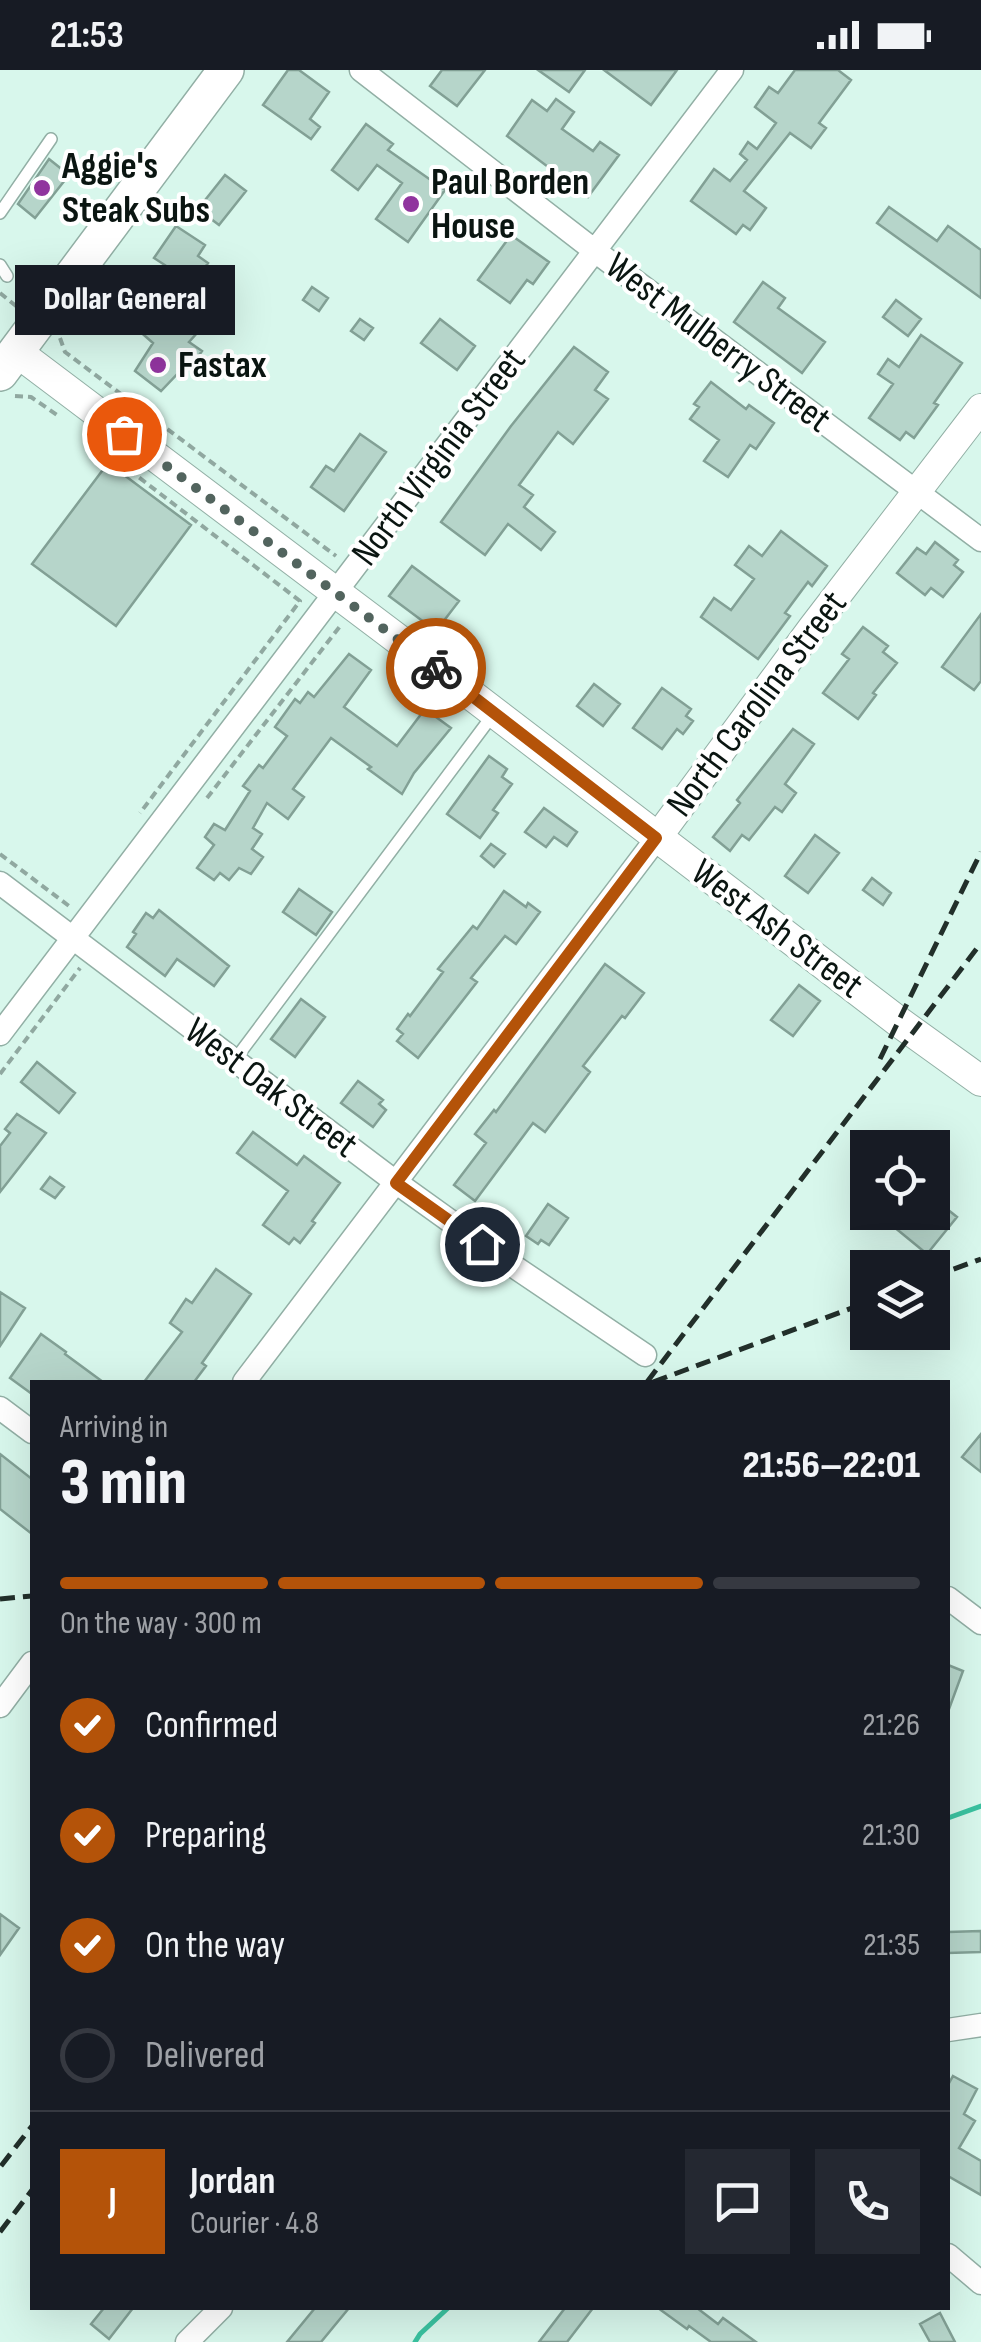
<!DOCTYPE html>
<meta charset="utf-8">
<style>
body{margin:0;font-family:"Sofia Sans Condensed",sans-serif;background:#242831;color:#f1f3f6;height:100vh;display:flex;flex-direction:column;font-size:38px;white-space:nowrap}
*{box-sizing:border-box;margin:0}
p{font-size:32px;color:#9ea1a6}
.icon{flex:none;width:55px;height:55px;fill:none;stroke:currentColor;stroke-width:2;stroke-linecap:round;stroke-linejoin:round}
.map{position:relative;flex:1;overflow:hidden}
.sheet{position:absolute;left:30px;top:1310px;width:920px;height:930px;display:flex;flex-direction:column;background:#171b24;border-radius:0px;box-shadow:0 10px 40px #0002}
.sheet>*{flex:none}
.controls{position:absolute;left:850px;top:1060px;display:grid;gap:20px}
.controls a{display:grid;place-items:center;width:100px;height:100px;border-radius:0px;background:#171b24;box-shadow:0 10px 40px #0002;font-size:50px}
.pin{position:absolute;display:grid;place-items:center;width:85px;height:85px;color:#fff;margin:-42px;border:5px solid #fff;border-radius:50%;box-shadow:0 2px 10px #0007}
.courier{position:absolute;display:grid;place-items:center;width:100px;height:100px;margin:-50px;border:8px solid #b45309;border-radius:50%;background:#fff;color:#222;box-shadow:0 2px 12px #0007}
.bubble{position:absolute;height:70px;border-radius:0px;background:#171b24;box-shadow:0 10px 40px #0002;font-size:32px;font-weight:800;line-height:70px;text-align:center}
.summary em{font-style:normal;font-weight:800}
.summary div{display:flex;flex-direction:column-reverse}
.summary{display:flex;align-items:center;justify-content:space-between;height:170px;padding:0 30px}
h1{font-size:65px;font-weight:800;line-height:75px}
.bar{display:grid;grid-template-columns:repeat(4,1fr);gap:15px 10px;align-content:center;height:120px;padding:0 30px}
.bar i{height:12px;border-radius:8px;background:#363941}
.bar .on{background:#b45309}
.bar p{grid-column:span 4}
.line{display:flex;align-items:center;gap:25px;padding:0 30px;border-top:2px solid #363941}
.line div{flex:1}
.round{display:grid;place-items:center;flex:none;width:105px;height:105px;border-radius:0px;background:#242831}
ol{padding:0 30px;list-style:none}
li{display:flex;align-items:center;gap:30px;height:110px}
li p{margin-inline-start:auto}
li .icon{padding:10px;border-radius:50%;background:#b45309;color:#fff;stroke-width:4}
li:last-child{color:#9ea1a6}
li i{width:55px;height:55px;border:5px solid #363941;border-radius:50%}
.status{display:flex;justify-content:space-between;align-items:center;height:70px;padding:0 50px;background:#171b24;direction:ltr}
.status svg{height:28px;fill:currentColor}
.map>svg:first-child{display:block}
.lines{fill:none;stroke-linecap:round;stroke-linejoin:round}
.stream{stroke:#3ac2a0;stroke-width:5}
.building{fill:#b6d5ca;stroke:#82a095;stroke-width:2.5}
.service-casing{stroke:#92afa5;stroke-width:14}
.minor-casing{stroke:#92afa5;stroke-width:25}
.tertiary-casing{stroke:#92afa5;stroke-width:30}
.secondary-casing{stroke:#92afa5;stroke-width:32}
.primary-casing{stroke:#92afa5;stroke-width:38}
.path{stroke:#90a8a0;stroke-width:4;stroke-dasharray:8 5;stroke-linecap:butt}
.service{stroke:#fff;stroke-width:11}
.minor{stroke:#fff;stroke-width:22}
.tertiary{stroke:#fff;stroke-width:28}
.secondary{stroke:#fff;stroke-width:30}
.primary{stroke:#fff;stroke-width:35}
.rail{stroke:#222f2a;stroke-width:5;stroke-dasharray:15 8;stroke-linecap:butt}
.done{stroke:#52645e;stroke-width:10;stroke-dasharray:0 18}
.route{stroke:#b45309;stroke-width:12}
.poi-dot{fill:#90349e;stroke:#fff;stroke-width:4}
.labels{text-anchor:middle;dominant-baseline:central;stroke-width:8;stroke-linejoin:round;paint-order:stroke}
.poi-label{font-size:38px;font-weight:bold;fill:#0a1511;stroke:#fff;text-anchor:start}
.street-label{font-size:38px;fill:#0a1511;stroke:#fff}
</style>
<div class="status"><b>21:53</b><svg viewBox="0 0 49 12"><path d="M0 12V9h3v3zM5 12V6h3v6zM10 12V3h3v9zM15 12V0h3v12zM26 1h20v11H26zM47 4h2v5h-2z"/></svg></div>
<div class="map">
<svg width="981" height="2272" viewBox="0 0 981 2272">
<rect width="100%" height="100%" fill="#d8f7ec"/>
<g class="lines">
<path class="stream" d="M948 1748 981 1736
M415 2272 420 2264 448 2238"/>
</g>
<path class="building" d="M288 0H299L329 22 310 49 320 57 311 69 263 35Z
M442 0H485L457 36 430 16Z
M538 0H585L569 22Z
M604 0H677L651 35Z
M795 0H838L851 10 819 53 826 58 811 78 790 63 744 121 766 138 750 160 743 155 736 164 691 131 714 99 730 111 747 90 740 84 748 72 757 79 776 53 755 37 769 17 778 23Z
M556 29 574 42 562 59 593 81 600 72 619 85 588 127 507 66 532 30 547 41Z
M366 54 393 74 388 80 445 120 408 172 376 149 402 113 377 95 358 120 332 100Z
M49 89 69 105 35 148 18 134Z
M225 105 246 121 219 155 198 139Z
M889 137 937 171 948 156 981 180V228L877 153Z
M176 156 205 175 198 186 208 193 189 221 205 234 188 258 197 263 189 272 202 281 189 299 185 296 161 321 135 301 153 273 136 258 177 203 154 188Z
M511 165 549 192 533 214 527 210 510 233 478 210Z
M763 212 785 228 778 238 825 272 802 303 734 252Z
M312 217 328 228 319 241 303 230Z
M896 230 921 249 908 266 883 247Z
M360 249 373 258 364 270 351 261Z
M440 249 475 276 457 300 421 273Z
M921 265 962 293 934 333 938 335 914 368 906 362 900 370 869 348 893 314 878 304 888 289 899 297Z
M574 277 608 302 595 320 608 329 573 374 558 362 519 415 533 425 524 437 555 462 541 480 508 454 485 485 441 452 511 356Z
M711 312 746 339 749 335 774 353 756 379 750 375 728 407 704 391 719 370 690 349 699 337 694 334Z
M360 364 386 382 344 441 311 417 326 396 334 401Z
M108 393 191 455 116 556 32 494Z
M781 461 827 496 812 516 808 512 785 543 790 546 758 589 701 547 714 528 731 540 754 509 735 495 749 476 762 486Z
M935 472 958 490 954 495 963 502 943 527 931 518 925 525 897 503 917 478 926 484Z
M412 496 459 531 436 561 389 526Z
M981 544V611L974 620 942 597Z
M863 557 888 576 883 582 897 593 873 623 876 625 858 649 823 623 849 589 842 584Z
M349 584 371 600 344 637 397 676 425 639 451 658 414 703 402 724 368 699 371 697 331 668 293 719 304 727 288 749 267 733 253 758 262 764 252 779 263 787 251 804 239 798 229 810 220 803 214 810 197 798 214 775 205 767 214 754 225 760 250 721 243 716 259 695 263 698 287 666 275 657 295 629 300 633 308 622 314 627Z
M594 614 620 634 603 656 577 636Z
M662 618 691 639 686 646 693 651 683 664 677 659 662 679 633 658Z
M793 659 814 674 785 714 796 723 782 742 775 737 749 770 742 765 730 781 713 767 740 733 737 730Z
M489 686 507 699 502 707 512 714 493 740 498 743 480 768 447 744Z
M544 738 577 762 567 776 554 767 546 777 525 762Z
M815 765 839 783 808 823 785 806Z
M491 774 505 784 494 797 481 786Z
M872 808 891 823 883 835 863 820Z
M299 819 332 842 316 865 283 842Z
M504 821 526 837 528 833 540 842 516 874 505 866 471 908 477 912 418 988 397 971 403 964 397 959 408 944 410 946 443 902 438 899 473 856 477 859Z
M159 840 229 896 214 916 177 889 165 906 127 877 136 864 133 862 146 843 153 848Z
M605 894 644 923 625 948 622 946 583 996 590 1002 545 1062 533 1053 475 1131 454 1115 486 1073 475 1064 494 1040 496 1042Z
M799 915 820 931 793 966 771 950Z
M301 929 325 947 295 987 271 969Z
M37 992 75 1023 59 1043 21 1012Z
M358 1011 383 1030 379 1034 386 1040 373 1057 341 1033Z
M17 1044 46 1063 0 1122V1076L10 1063 5 1059Z
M253 1062 297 1095 304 1086 340 1113 312 1151 315 1153 300 1173 294 1168 289 1174 263 1155 288 1121 237 1083Z
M50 1107 64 1117 55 1128 41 1119Z
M932 1127 957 1147 927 1184 888 1152 896 1142H932Z
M548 1134 568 1148 549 1175 541 1170 538 1174 526 1166Z
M216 1199 251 1224 202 1293 206 1296 194 1312H144L182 1262 170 1253 186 1229 192 1233Z
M0 1222 25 1238 0 1276Z
M41 1264 66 1282 65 1284 103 1312H32V1324L10 1308Z
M981 1364V1402L962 1387Z
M0 1384 32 1409V1464L0 1439Z
M948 1595 963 1601 949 1639H948Z
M0 1844 19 1858 0 1885Z
M981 1861V1882L948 1883V1862Z
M953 2006 977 2019 964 2044 975 2051 959 2078 981 2091V2125L948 2106V2015Z
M104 2238H133L109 2269 91 2254Z
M315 2238H349L321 2272H287Z
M565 2238H593L567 2272H539Z
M658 2238H697L718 2254 723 2248 756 2272H711L689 2256 687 2259Z
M940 2243 955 2272H930L920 2254Z"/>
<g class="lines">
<defs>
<path id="service" d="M0 143 51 69
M0 195 7 206
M234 991 492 646"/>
<path id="minor" d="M361 0 595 181 981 470
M0 813 397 1113 503 1189 645 1285
M0 964 732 0
M244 1312 657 768
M0 1338 32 1362
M948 1528 981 1553
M0 1636 32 1593
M948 1960 981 1955
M948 2185 981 2213
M187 2272 221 2238"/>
<path id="tertiary" d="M657 768 812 558 981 338"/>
<path id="secondary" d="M17 282 448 607 899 952 981 1011"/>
<path id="primary" d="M0 303 226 0"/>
</defs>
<use href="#service" class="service-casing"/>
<use href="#minor" class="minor-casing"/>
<use href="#tertiary" class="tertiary-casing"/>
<use href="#secondary" class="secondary-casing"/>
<use href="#primary" class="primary-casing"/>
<path class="path" d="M0 223 16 236 19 234
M60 268 65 282 336 486
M15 326 31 327 60 347
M98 376 300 531 140 743
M207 728 341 555
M0 784 69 836 71 835
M0 1004 80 898"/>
<use href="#service" class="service"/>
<use href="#minor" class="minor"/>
<use href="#tertiary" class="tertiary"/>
<use href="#secondary" class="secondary"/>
<use href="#primary" class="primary"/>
<path class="rail" d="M880 989 981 782
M932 1207 981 1189
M647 1312 981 873
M653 1312 868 1232
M0 1529 32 1526
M1 2096 32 2056
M0 2162 32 2120"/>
</g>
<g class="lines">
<path class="done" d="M124 364 436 598"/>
<path class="route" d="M436 598 656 768 396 1113 482 1174"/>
</g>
<g class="poi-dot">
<circle cx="42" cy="118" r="10"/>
<circle cx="411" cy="134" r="10"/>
<circle cx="158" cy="295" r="10"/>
</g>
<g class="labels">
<g class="poi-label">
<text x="62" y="96">Aggie's<tspan x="62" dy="44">Steak Subs</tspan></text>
<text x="431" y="112">Paul Borden<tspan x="431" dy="44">House</tspan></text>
<text x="178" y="295">Fastax</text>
</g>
<g class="street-label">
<text transform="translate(718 273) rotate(37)">West Mulberry Street</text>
<text transform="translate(439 387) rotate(-53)">North Virginia Street</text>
<text transform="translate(757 634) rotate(-53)">North Carolina Street</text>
<text transform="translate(777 859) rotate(37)">West Ash Street</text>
<text transform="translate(271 1018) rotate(37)">West Oak Street</text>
</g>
</g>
</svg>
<div class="controls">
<a><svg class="icon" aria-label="locate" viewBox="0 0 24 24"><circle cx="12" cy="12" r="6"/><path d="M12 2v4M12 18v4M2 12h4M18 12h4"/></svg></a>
<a><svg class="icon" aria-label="layers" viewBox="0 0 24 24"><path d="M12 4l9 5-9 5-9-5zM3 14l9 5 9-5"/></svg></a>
</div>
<div class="pin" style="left:124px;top:364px;background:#ea580c"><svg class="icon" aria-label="bag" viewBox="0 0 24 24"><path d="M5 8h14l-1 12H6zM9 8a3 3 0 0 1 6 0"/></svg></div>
<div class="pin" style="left:482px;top:1174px;background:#1f2937"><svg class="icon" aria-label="home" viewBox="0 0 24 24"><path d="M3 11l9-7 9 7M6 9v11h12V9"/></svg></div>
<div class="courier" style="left:436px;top:598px"><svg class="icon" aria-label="bike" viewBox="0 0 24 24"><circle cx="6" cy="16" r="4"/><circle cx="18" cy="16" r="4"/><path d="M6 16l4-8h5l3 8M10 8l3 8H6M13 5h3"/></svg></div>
<div class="bubble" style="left:15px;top:195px;width:220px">Dollar General</div>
<section class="sheet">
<div class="summary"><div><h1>3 min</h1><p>Arriving in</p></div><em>21:56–22:01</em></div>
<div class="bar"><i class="on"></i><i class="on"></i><i class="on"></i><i></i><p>On the way · 300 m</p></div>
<ol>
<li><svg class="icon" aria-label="check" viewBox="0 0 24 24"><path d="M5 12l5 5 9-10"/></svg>Confirmed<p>21:26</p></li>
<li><svg class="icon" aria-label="check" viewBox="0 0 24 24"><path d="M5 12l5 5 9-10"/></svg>Preparing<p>21:30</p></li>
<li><svg class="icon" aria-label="check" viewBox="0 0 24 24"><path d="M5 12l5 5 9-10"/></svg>On the way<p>21:35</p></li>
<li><i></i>Delivered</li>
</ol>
<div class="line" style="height:180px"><b class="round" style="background:#b45309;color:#fff">J</b><div><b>Jordan</b><p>Courier · 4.8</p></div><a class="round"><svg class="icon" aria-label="chat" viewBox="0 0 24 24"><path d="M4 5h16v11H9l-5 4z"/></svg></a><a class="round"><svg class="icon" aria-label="phone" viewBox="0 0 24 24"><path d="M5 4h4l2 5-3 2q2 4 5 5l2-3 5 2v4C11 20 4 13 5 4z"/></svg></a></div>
</section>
</div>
